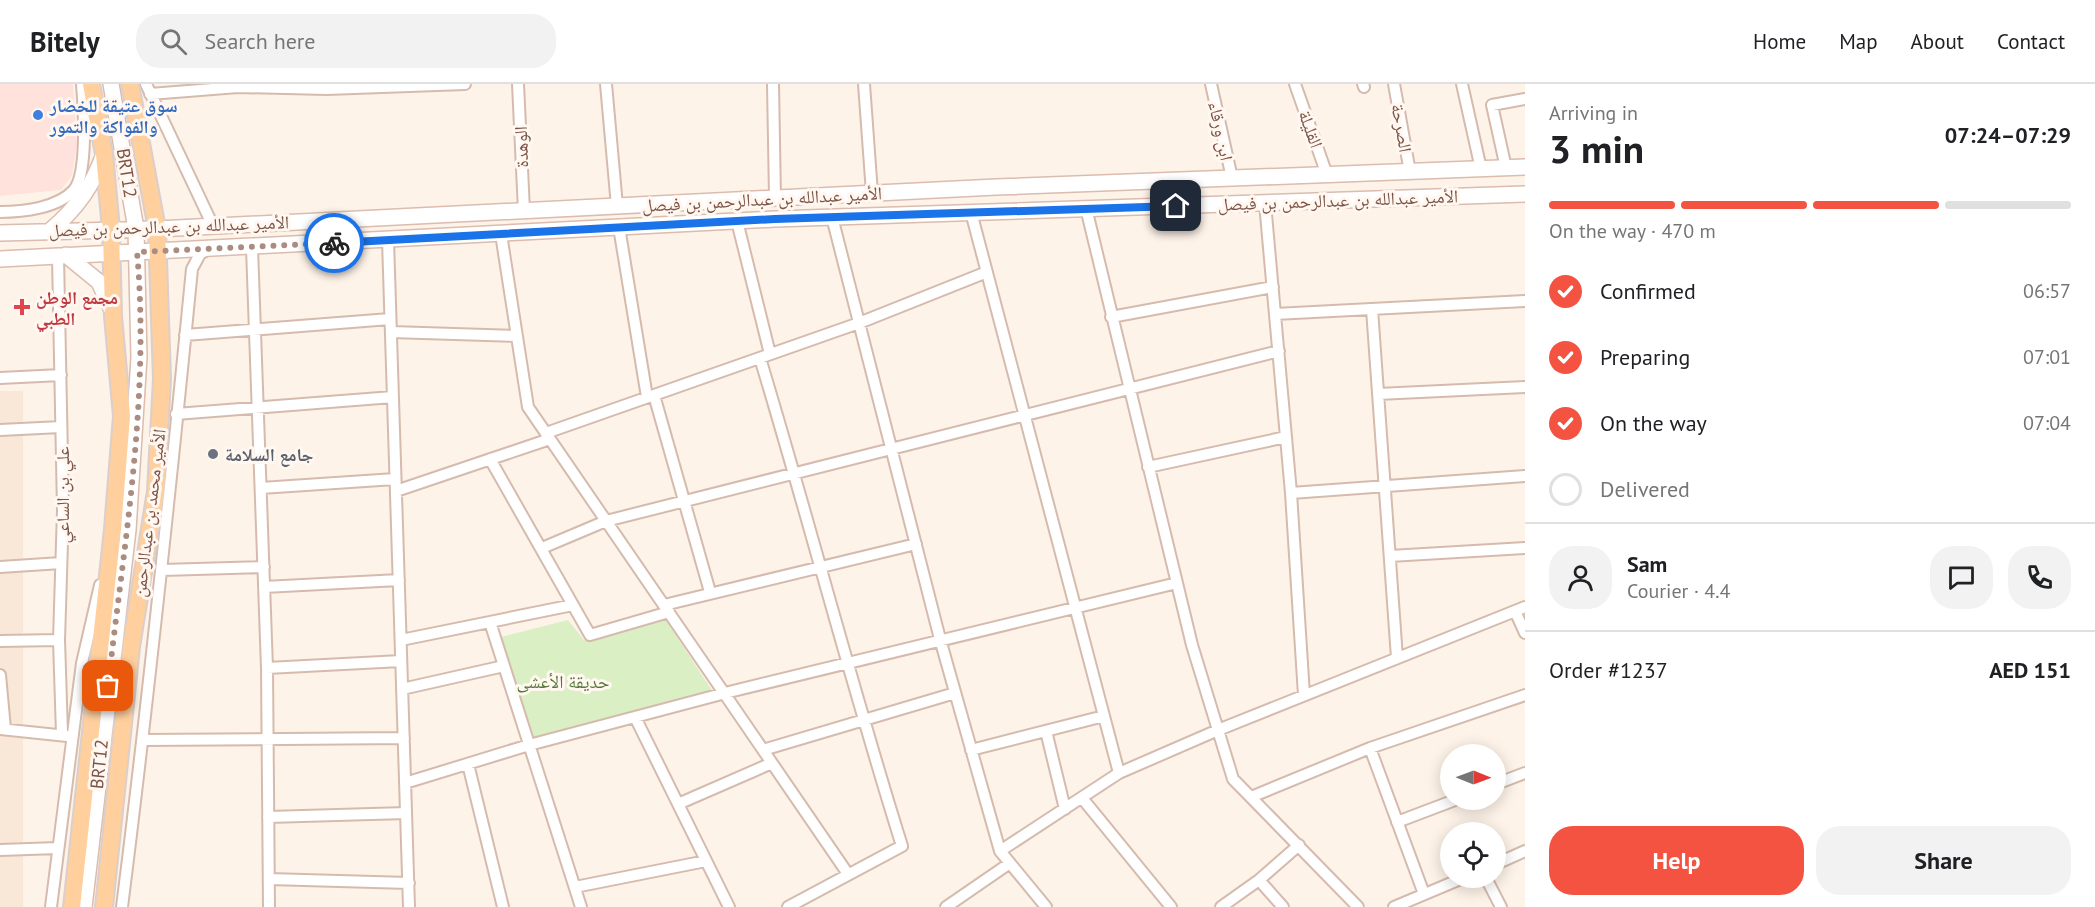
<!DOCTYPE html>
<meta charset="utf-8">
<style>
body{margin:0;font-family:"PT Sans","Noto Naskh Arabic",sans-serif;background:#f2f2f2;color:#202124;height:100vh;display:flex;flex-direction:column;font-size:22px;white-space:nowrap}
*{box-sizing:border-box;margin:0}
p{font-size:20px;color:#757577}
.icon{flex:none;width:33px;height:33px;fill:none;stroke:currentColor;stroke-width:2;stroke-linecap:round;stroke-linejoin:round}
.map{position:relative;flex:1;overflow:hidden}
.panel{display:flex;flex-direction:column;background:#fff;width:570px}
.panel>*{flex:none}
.needle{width:39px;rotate:91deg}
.tools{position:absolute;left:1440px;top:660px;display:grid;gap:12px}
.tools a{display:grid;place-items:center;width:66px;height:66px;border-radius:50%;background:#fff;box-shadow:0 3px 15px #0003;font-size:30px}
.pin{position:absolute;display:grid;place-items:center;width:51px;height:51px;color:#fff;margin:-26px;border-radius:12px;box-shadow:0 3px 9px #0006}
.courier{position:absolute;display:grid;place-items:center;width:60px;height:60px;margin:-30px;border:4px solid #1a73e8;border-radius:50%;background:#fff;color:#222;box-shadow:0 2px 8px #0007}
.summary em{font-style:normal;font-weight:700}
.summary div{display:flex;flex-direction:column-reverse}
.summary{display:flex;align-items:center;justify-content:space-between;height:102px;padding:0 24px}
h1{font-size:39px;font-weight:700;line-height:45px}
.bar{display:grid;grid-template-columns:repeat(4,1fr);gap:9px 6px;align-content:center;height:72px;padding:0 24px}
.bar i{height:8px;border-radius:4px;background:#e0e0e0}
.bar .on{background:#f45341}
.bar p{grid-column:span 4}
.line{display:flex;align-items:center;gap:15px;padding:0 24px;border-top:2px solid #e0e0e0}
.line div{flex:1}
.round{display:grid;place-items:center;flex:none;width:63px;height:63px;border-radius:24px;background:#f2f2f2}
ol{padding:0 24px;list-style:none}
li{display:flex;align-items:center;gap:18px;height:66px}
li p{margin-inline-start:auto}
li .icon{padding:6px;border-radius:50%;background:#f45341;color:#fff;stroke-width:4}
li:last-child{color:#757577}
li i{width:33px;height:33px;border:3px solid #e0e0e0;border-radius:50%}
.primary-button{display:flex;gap:12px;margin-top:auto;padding:12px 24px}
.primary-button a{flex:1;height:69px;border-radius:24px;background:#f45341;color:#fff;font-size:24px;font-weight:700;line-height:69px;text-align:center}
.primary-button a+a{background:#f2f2f2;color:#202124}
header{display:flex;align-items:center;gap:36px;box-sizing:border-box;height:84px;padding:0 30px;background:#fff;border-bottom:2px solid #e0e0e0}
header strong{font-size:28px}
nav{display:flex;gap:33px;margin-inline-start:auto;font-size:21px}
.search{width:420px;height:54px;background:#f2f2f2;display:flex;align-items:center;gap:15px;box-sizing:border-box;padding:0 21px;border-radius:24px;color:#757577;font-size:22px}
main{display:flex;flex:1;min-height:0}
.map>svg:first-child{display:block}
.residential{fill:#f9e7d8}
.commercial{fill:#ffe2db}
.green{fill:#daefc4}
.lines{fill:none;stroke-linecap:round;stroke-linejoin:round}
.street-casing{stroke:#d5bbae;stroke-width:14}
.secondary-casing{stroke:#dbbcae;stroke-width:18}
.primary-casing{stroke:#dacfcc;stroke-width:20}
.street{stroke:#fff;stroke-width:10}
.secondary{stroke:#fff;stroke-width:15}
.primary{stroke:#ffcf9e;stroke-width:16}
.done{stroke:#aa8c80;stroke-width:6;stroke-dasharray:0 10.8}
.route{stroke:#1a73e8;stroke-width:8}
.shop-dot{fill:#3f7fe0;stroke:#fff7f0;stroke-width:2}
.health-dot{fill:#e0444e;stroke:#fff7f0;stroke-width:2}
.worship-dot{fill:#6b7280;stroke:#fff7f0;stroke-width:2}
.labels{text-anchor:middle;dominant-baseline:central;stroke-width:6;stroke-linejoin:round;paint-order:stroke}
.shop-label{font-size:18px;font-weight:bold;fill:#366cbe;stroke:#fff7f0;text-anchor:start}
.street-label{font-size:18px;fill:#7c5448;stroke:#fff7f0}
.health-label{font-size:18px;font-weight:bold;fill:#be3a42;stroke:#fff7f0;text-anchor:start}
.worship-label{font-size:18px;font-weight:bold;fill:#5b616d;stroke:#fff7f0;text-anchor:start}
.park-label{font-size:18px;fill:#537739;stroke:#fff7f0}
</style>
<header>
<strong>Bitely</strong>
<div class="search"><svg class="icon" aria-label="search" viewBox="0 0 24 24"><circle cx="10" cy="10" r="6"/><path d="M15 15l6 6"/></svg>Search here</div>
<nav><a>Home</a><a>Map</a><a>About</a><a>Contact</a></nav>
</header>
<main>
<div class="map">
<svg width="1525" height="823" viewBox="0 0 1525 823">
<rect width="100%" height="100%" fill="#fef3e8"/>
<path class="residential" d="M0 307H23V823H0Z"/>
<path class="commercial" d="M0 0H73L77 61 72 91 61 106 0 112Z"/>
<path class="green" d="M662 530 713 608 534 653 501 553 568 536 584 556Z"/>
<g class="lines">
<defs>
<path id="street" d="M146 0 213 142
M518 0 524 127
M606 0 617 122
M773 0 775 114
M864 0 872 109
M1211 0 1232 94
M1295 0 1327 91
M1363 0 1364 3
M1394 0 1410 88
M1462 0 1481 85
M150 10 238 3 327 5 465 0
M1506 84 1492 21 1525 15
M1265 119 1291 409 1304 611
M1086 124 1192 561 1233 695 1358 823
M0 128C23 128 58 124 74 106 88 89 84 22 82 0
M971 128 1119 689
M832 133 940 555 1000 767 1046 823
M737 137 770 270
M619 143 647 313
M501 150 528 323 848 790
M388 156 409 823
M252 164 267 584 269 823
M58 172 63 426 59 556 62 650
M1372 225 1397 574
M1275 230 1525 217
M1111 233 1273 203
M391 248 517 252
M185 251 390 235
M760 274C809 436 851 600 902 762L788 823
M0 294 61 291
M1378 310 1525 303
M654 311 710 508
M176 330 393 313
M0 346 61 343
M546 349 859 239 987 188
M490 375 590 551 669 528
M1148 383 1286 353
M261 404 395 395
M396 407 550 355
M1291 409 1525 392
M542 464 606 437 1279 267
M1390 472 1525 464
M0 483 61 479
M162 486 264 483
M264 503 399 496
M664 521 916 460
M1515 527 1525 549
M490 538 581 823
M401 556 573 521
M0 557 59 556
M267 584 401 577
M0 591 5 645
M402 605 504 582
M635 633 729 823
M0 645 67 652
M1046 647 1065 725
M144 656 404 654
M1370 664 1424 810
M763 666 955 609
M971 666 1104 632
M468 680 503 823
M405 699 529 661 733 607 1177 499
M1496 700 1525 689
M1251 713 1370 664 1525 611
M1082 714 1171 823
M678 720 772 679
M268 733 406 729
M1397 738 1455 716
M0 766 58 764
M1000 767 1119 689 1218 646 1525 523
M1496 780 1525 767
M1486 794 1501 823
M269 795 409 799
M1259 796 1283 823
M575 803 706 777
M51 823 82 579 100 501
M122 823C149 611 171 398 192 185L200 170 208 165
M946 823 1010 779
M1221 823 1259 796 1299 761
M1394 823 1463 794"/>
<path id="secondary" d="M51 146C77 124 93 101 104 70
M0 149 157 145 996 103 1525 83
M66 171 99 198 111 224
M0 175 775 135 1525 110
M84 823 128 446 139 273 136 145 111 0"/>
<path id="primary" d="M72 823 113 445 122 332 113 232 111 145 104 70 91 0
M104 823 131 563 156 407 162 295 157 145 130 0"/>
</defs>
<use href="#street" class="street-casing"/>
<use href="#secondary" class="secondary-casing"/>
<use href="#primary" class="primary-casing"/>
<use href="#street" class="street"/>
<use href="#secondary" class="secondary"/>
<use href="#primary" class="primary"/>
</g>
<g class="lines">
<path class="done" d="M108 602C124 459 150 313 137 168L334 159"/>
<path class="route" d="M334 159 775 135 1176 122"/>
</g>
<circle class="shop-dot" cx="38" cy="31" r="6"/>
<path class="health-dot" d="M19 214h6v6h6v6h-6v6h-6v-6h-6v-6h6z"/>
<circle class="worship-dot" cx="213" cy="370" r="6"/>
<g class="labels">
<g class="shop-label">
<text x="50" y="21">سوق عتيقة للخضار<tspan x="50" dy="21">والفواكة والتمور</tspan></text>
</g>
<g class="street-label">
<text transform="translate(1402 44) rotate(80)">الصرحة</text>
<text transform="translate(1311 45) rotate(70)">القليلة</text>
<text transform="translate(1221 47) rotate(78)">ابن ورقاء</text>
<text transform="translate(521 63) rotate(-92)">الوهدة</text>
<text transform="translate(127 89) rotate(81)">BRT12</text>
<text transform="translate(762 115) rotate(-3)">الأمير عبدالله بن عبدالرحمن بن فيصل</text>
<text transform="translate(1338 116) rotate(-2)">الأمير عبدالله بن عبدالرحمن بن فيصل</text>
<text transform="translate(169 142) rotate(-2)">الأمير عبدالله بن عبدالرحمن بن فيصل</text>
<text transform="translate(62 411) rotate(-90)">علي بن الساعي</text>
<text transform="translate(149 429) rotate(-83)">الأمير محمد بن عبدالرحمن</text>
<text transform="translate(99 680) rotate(-84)">BRT12</text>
</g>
<g class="health-label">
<text x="36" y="213">مجمع الوطن<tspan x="36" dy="21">الطبي</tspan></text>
</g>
<g class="worship-label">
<text x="225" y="370">جامع السلامة</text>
</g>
<g class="park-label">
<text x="563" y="597">حديقة الأعشى</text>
</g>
</g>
</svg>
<div class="tools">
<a><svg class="needle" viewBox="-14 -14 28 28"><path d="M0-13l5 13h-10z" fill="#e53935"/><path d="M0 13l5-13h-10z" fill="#757577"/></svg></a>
<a><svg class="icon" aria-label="locate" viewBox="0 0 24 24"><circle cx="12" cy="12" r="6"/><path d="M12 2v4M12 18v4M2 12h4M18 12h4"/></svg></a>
</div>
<div class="pin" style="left:108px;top:602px;background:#ea580c"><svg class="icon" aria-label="bag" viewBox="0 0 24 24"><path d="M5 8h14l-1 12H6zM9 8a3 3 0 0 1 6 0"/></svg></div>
<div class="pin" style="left:1176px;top:122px;background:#1f2937"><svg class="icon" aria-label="home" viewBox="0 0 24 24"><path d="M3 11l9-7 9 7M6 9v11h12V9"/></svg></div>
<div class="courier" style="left:334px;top:159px"><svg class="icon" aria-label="bike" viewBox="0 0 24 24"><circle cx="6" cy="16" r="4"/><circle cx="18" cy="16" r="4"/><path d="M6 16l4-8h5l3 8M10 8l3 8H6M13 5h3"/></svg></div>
</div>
<section class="panel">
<div class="summary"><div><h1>3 min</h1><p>Arriving in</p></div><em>07:24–07:29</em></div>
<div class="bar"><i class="on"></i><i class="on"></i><i class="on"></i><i></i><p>On the way · 470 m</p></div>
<ol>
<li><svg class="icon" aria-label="check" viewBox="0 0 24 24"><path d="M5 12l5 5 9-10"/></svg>Confirmed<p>06:57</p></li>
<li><svg class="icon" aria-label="check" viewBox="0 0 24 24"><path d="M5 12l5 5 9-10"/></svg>Preparing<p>07:01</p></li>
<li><svg class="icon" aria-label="check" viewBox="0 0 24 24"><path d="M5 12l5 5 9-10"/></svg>On the way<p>07:04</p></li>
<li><i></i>Delivered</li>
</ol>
<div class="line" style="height:108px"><a class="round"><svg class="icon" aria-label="person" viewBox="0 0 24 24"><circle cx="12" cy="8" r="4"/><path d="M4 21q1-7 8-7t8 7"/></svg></a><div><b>Sam</b><p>Courier · 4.4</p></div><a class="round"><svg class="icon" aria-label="chat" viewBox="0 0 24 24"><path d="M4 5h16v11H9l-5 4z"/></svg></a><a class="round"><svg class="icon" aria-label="phone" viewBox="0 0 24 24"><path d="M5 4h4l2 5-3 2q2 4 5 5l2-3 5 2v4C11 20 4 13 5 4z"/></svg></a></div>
<div class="line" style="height:78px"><div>Order #1237</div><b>AED 151</b></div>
<div class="primary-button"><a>Help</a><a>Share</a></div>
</section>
</main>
